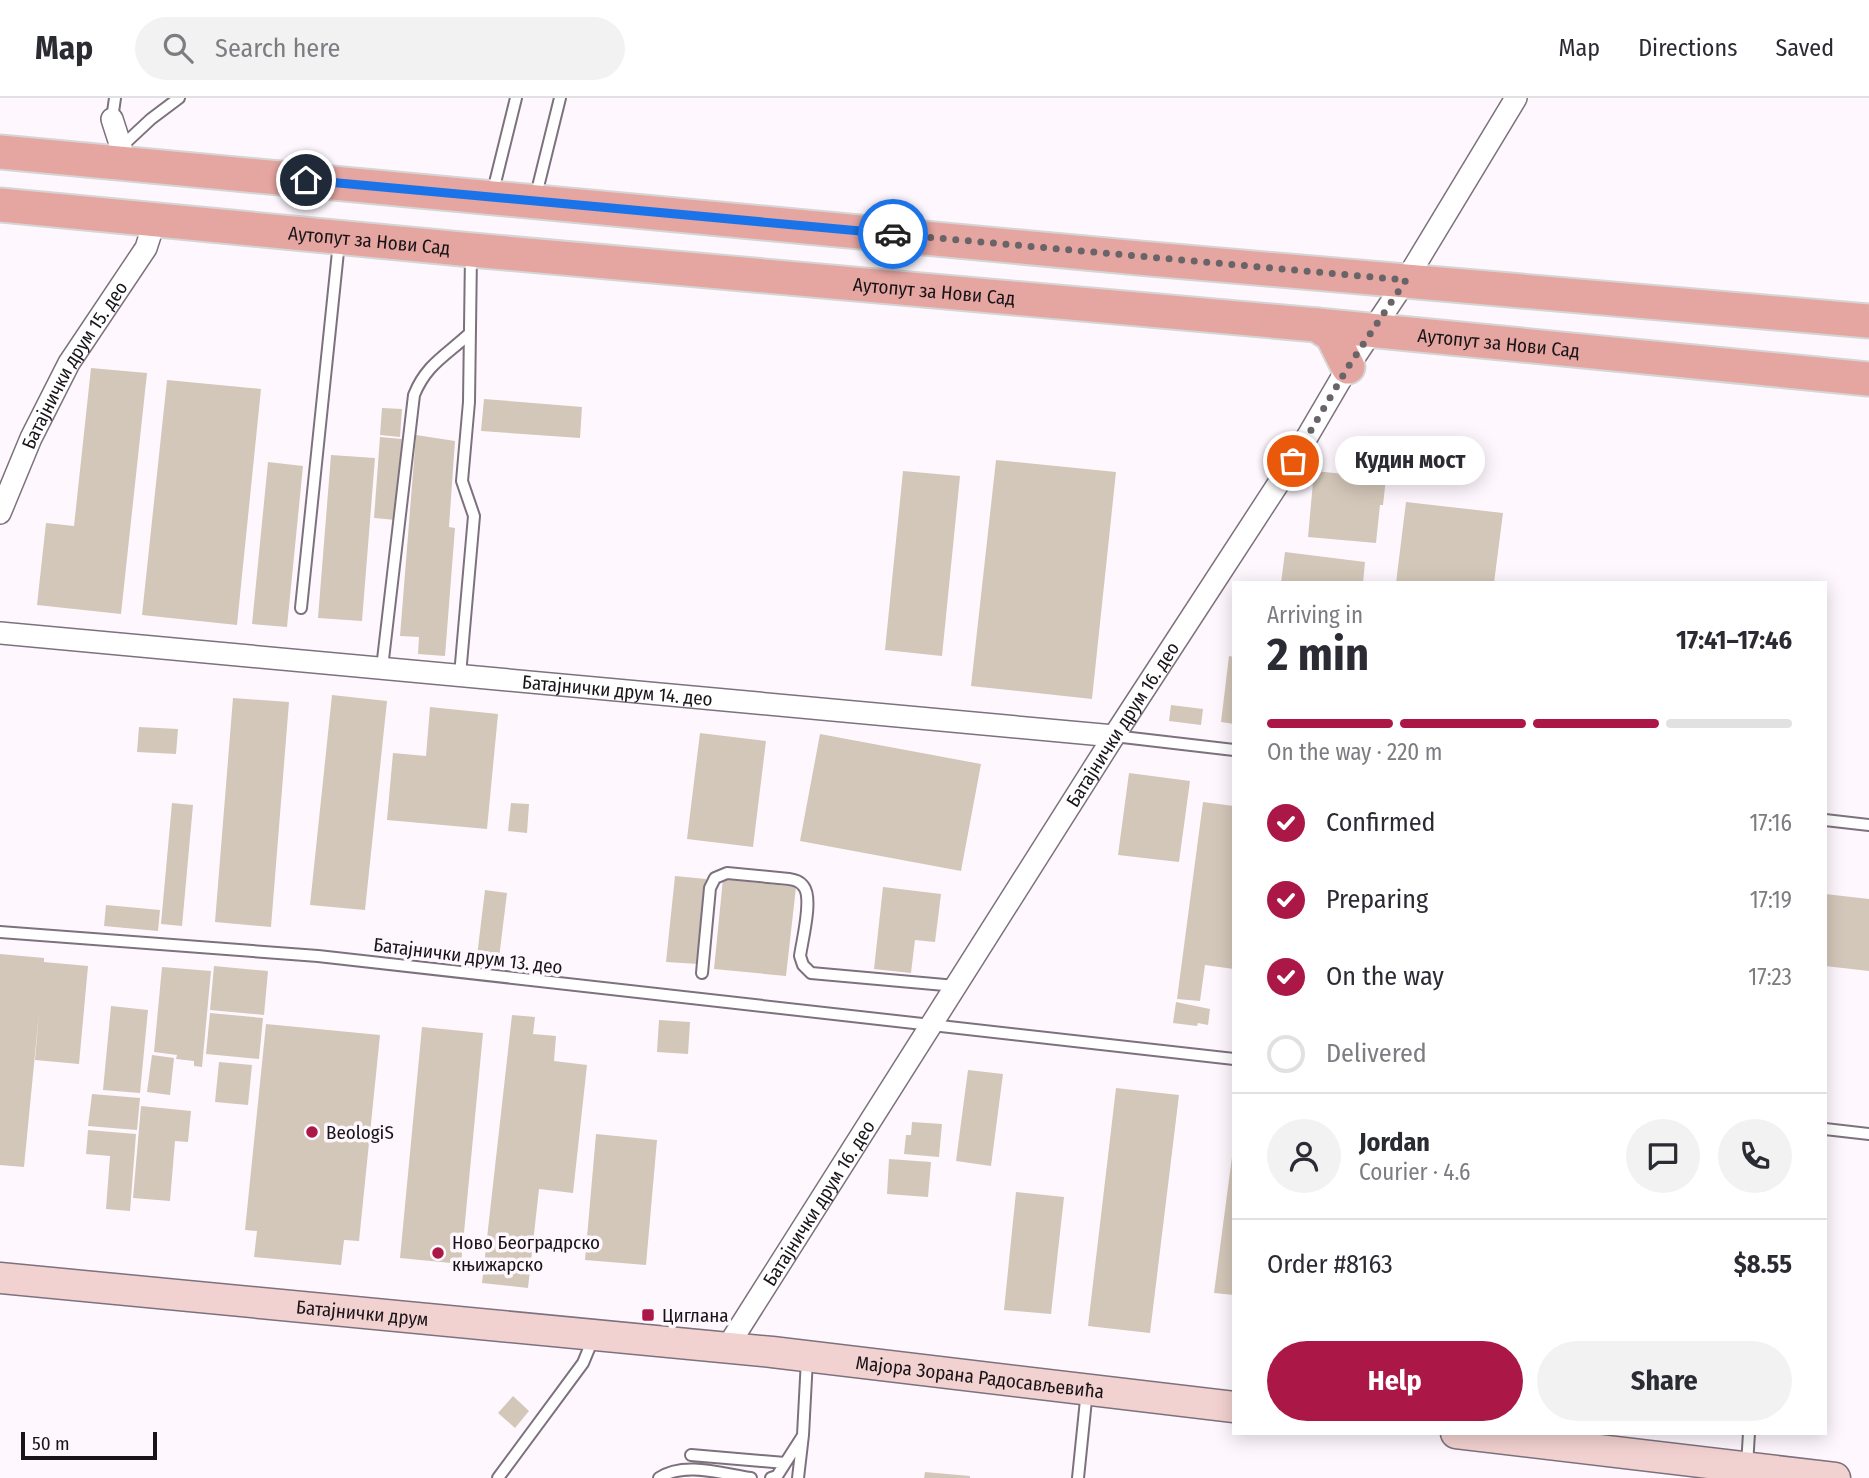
<!DOCTYPE html>
<meta charset="utf-8">
<style>
body{margin:0;font-family:"Fira Sans Condensed",sans-serif;background:#f2f2f3;color:#2b2b33;height:100vh;display:flex;flex-direction:column;font-size:26px;white-space:nowrap}
*{box-sizing:border-box;margin:0}
p{font-size:23px;color:#7c7c81}
.icon{flex:none;width:38px;height:38px;fill:none;stroke:currentColor;stroke-width:2;stroke-linecap:round;stroke-linejoin:round}
.map{position:relative;flex:1;overflow:hidden}
.details{position:absolute;left:1232px;top:483px;width:595px;height:854px;display:flex;flex-direction:column;background:#fff;border-radius:0px;box-shadow:0 4px 18px #0003}
.details>*{flex:none}
.scale{position:absolute;left:21px;bottom:18px;width:136px;box-sizing:border-box;padding-left:7px;border:4px solid #181418;border-top:0;font-size:19px;line-height:24px;white-space:nowrap;color:#181418;-webkit-text-stroke:5px #fef8fe;paint-order:stroke}
.pin{position:absolute;display:grid;place-items:center;width:60px;height:60px;color:#fff;margin:-30px;border:4px solid #fff;border-radius:50%;box-shadow:0 2px 7px #0007}
.courier{position:absolute;display:grid;place-items:center;width:70px;height:70px;margin:-35px;border:5px solid #1a73e8;border-radius:50%;background:#fff;color:#222;box-shadow:0 2px 9px #0007}
.bubble{position:absolute;height:49px;border-radius:24px;background:#fff;box-shadow:0 4px 18px #0003;font-size:23px;font-weight:700;line-height:49px;text-align:center}
.headline em{font-style:normal;font-weight:700}
.headline div{display:flex;flex-direction:column-reverse}
.headline{display:flex;align-items:center;justify-content:space-between;height:119px;padding:0 35px}
h1{font-size:46px;font-weight:700;line-height:52px}
.bar{display:grid;grid-template-columns:repeat(4,1fr);gap:10px 7px;align-content:center;height:84px;padding:0 35px}
.bar i{height:9px;border-radius:5px;background:#e1e1e2}
.bar .current{background:#ab1747}
.bar p{grid-column:span 4}
.line{display:flex;align-items:center;gap:18px;padding:0 35px;border-top:2px solid #e1e1e2}
.line div{flex:1}
.round{display:grid;place-items:center;flex:none;width:74px;height:74px;border-radius:37px;background:#f2f2f3}
ol{padding:0 35px;list-style:none}
li{display:flex;align-items:center;gap:21px;height:77px}
li p{margin-inline-start:auto}
li .icon{padding:7px;border-radius:50%;background:#ab1747;color:#fff;stroke-width:4}
li:last-child{color:#7c7c81}
li i{width:38px;height:38px;border:4px solid #e1e1e2;border-radius:50%}
.action{display:flex;gap:14px;margin-top:auto;padding:14px 35px}
.action a{flex:1;height:80px;border-radius:42px;background:#ab1747;color:#fff;font-size:28px;font-weight:700;line-height:80px;text-align:center}
.action a+a{background:#f2f2f3;color:#2b2b33}
header{display:flex;align-items:center;gap:42px;box-sizing:border-box;height:98px;padding:0 35px;background:#fff;border-bottom:2px solid #e1e1e2}
header strong{font-size:33px}
nav{display:flex;gap:38px;margin-inline-start:auto;font-size:24px}
.search{width:490px;height:63px;background:#f2f2f3;display:flex;align-items:center;gap:18px;box-sizing:border-box;padding:0 24px;border-radius:38px;color:#7c7c81;font-size:26px}
.map>svg:first-child{display:block}
.building{fill:#d3c7b9}
.lines{fill:none;stroke-linecap:round;stroke-linejoin:round}
.service-casing{stroke:#7d717e;stroke-width:14}
.minor-casing{stroke:#7d717e;stroke-width:24}
.secondary-casing{stroke:#7d717e;stroke-width:33}
.primary-casing{stroke:#d5d5d5;stroke-width:37}
.service{stroke:#fff;stroke-width:10}
.minor{stroke:#fff;stroke-width:21}
.secondary{stroke:#f2d2d0;stroke-width:30}
.primary{stroke:#e5a5a1;stroke-width:33}
.done{stroke:#686468;stroke-width:7;stroke-dasharray:0 12.6}
.route{stroke:#1a73e8;stroke-width:9}
.poi-dot{fill:#ab1747;stroke:#fef8fe;stroke-width:2.5}
.labels{text-anchor:middle;dominant-baseline:central;stroke-width:7;stroke-linejoin:round;paint-order:stroke}
.street-label{font-size:19px;fill:#181418;stroke:#fef8fe}
.poi-label{font-size:19px;fill:#181418;stroke:#fef8fe;text-anchor:start}
</style>
<header>
<strong>Map</strong>
<div class="search"><svg class="icon" aria-label="search" viewBox="0 0 24 24"><circle cx="10" cy="10" r="6"/><path d="M15 15l6 6"/></svg>Search here</div>
<nav><a>Map</a><a>Directions</a><a>Saved</a></nav>
</header>
<div class="map">
<svg width="1869" height="1380" viewBox="0 0 1869 1380">
<rect width="100%" height="100%" fill="#fef8fe"/>
<path class="building" d="M91 270 147 275 121 516 37 507 46 425 74 428Z
M167 282 261 291 237 527 142 517Z
M484 301 582 309 580 340 481 333Z
M382 310 402 311 400 339 380 337Z
M416 337 455 343 449 429 455 430 445 558 418 556 419 539 400 538Z
M380 339 402 341 396 422 374 420Z
M331 357 375 360 362 523 318 520Z
M996 362 1116 374 1092 601 971 588Z
M268 364 303 368 287 529 252 526Z
M903 373 960 378 942 558 885 552Z
M1314 373 1386 380 1383 407H1380L1376 445 1308 439Z
M1406 404 1503 415 1494 485H1396Z
M1285 454 1365 464 1363 485H1281Z
M1229 558 1234 559V626L1221 624Z
M332 597 387 603 365 812 310 807Z
M233 600 289 604 271 829 215 824Z
M1171 607 1203 611 1201 627 1169 623Z
M430 609 498 616 487 731 387 722 393 655 426 658Z
M139 629 178 631 176 656 137 654Z
M700 635 766 643 753 749 687 741Z
M820 636 981 666 961 773 800 743Z
M1129 675 1190 683 1179 764 1118 757Z
M1203 704 1234 708V871L1205 867 1200 903 1177 901Z
M172 705 193 707 182 828 161 826Z
M511 705 529 706 527 735 508 733Z
M675 778 706 781 698 866 666 864Z
M723 781 796 789 786 878 714 871Z
M883 789 941 796 935 844 915 842 911 875 874 871Z
M485 792 507 795 499 860 477 858Z
M1825 796 1869 801V873L1825 868Z
M106 807 160 812 158 833 104 828Z
M0 856 44 860V864L88 868 79 966 35 962 39 915 24 1069 0 1067Z
M214 868 268 873 264 917 210 912Z
M162 869 211 873 202 969 194 968V963L176 961 177 957 154 954Z
M1176 904 1210 911 1208 927 1198 925 1197 928 1173 925Z
M111 908 148 912 140 995 103 992Z
M210 915 263 920 259 961 206 956Z
M512 917 535 919 533 936 556 938 554 963 587 967 573 1095 539 1091 528 1190 482 1185Z
M659 922 690 924 688 956 657 954Z
M266 926 380 937 359 1143 344 1142 341 1167 254 1159 257 1133 245 1132Z
M422 929 483 935 461 1166 400 1160Z
M152 957 174 960 170 997 147 994Z
M219 964 252 967 248 1007 215 1004Z
M968 972 1003 976 991 1068 956 1063Z
M1116 990 1179 997 1150 1235 1088 1228Z
M92 996 140 1000 137 1032 88 1028Z
M141 1008 191 1013 188 1044 175 1043 170 1103 133 1100Z
M912 1024 942 1026 939 1059 904 1056 906 1037H911Z
M88 1032 136 1036 130 1113 106 1111 110 1058 86 1056Z
M596 1036 657 1042 646 1167 585 1162Z
M1232 1059H1234V1197L1214 1195Z
M889 1061 931 1064 928 1099 887 1096Z
M1016 1094 1064 1099 1051 1216 1004 1212Z
M513 1298 529 1313 515 1330 498 1315Z
M925 1374 970 1378V1380H924Z"/>
<g class="lines">
<defs>
<path id="service" d="M112 21 115 0
M121 49 151 21 179 0
M492 97 516 0
M535 101 560 0
M301 510 339 144
M382 570 414 297C426 267 445 258 468 237
M460 577 474 418 462 383 469 304 471 156
M1114 638 1234 652
M1825 722 1869 727
M0 834 318 858 1234 961
M702 875 710 790 715 780 727 775 789 781C795 782 800 783 804 789 813 801 802 843 800 858L803 867 811 875 956 888
M1825 1031 1869 1036
M691 1357 785 1365
M1747 1367 1749 1335
M498 1380 583 1265 593 1241
M659 1380C684 1363 723 1376 751 1380
M771 1380 777 1378 802 1339
M798 1380 803 1337 807 1261
M1078 1380 1087 1292"/>
<g id="minor">
<path d="M112 21 121 49 120 66"/>
<path id="s1" d="M0 415 31 340 69 265 146 150 155 122"/>
<path id="s2" d="M0 535 1114 638"/>
<path id="s3" d="M726 1251 1114 638 1293 363 1348 269 1406 182 1516 0"/>
</g>
<g id="secondary">
<path id="s4" d="M0 1180 772 1254 1234 1309"/>
<path d="M1456 1335 1835 1380"/>
</g>
<g id="primary">
<path d="M0 54 1139 160 1869 223"/>
<path id="s5" d="M0 107 472 152 1317 227 1869 281"/>
<path d="M1317 227 1332 237 1348 269"/>
</g>
</defs>
<use href="#service" class="service-casing"/>
<use href="#minor" class="minor-casing"/>
<use href="#secondary" class="secondary-casing"/>
<use href="#primary" class="primary-casing"/>
<use href="#service" class="service"/>
<use href="#minor" class="minor"/>
<use href="#secondary" class="secondary"/>
<use href="#primary" class="primary"/>
</g>
<g class="lines">
<path class="done" d="M893 136 1406 182 1348 269 1293 363"/>
<path class="route" d="M306 82 893 136"/>
</g>
<g class="poi-dot">
<circle cx="312" cy="1034" r="7"/>
<circle cx="438" cy="1155" r="7"/>
<rect x="641" y="1210" width="14" height="14" rx="3.5"/>
</g>
<g class="labels">
<g class="street-label">
<text stroke="none"><textPath href="#s5" startOffset="371">Аутопут за Нови Сад</textPath></text>
<text stroke="none"><textPath href="#s5" startOffset="938">Аутопут за Нови Сад</textPath></text>
<text stroke="none"><textPath href="#s5" startOffset="1505">Аутопут за Нови Сад</textPath></text>
<text stroke="none"><textPath href="#s1" startOffset="166">Батајнички друм 15. део</textPath></text>
<text stroke="none"><textPath href="#s2" startOffset="620">Батајнички друм 14. део</textPath></text>
<text stroke="none"><textPath href="#s3" startOffset="740">Батајнички друм 16. део</textPath></text>
<text transform="translate(468 858) rotate(7)">Батајнички друм 13. део</text>
<text stroke="none"><textPath href="#s3" startOffset="173">Батајнички друм 16. део</textPath></text>
<text stroke="none"><textPath href="#s4" startOffset="364">Батајнички друм</textPath></text>
<text stroke="none"><textPath href="#s4" startOffset="985">Мајора Зорана Радосављевића</textPath></text>
</g>
<g class="poi-label">
<text x="326" y="1034">BeologiS</text>
<text x="452" y="1144">Ново Београдрско<tspan x="452" dy="22">књижарско</tspan></text>
<text x="662" y="1217">Циглана</text>
</g>
</g>
</svg>
<div class="scale">50 m</div>
<div class="pin" style="left:1293px;top:363px;background:#ea580c"><svg class="icon" aria-label="bag" viewBox="0 0 24 24"><path d="M5 8h14l-1 12H6zM9 8a3 3 0 0 1 6 0"/></svg></div>
<div class="pin" style="left:306px;top:82px;background:#1f2937"><svg class="icon" aria-label="home" viewBox="0 0 24 24"><path d="M3 11l9-7 9 7M6 9v11h12V9"/></svg></div>
<div class="courier" style="left:893px;top:136px"><svg class="icon" aria-label="car" viewBox="0 0 24 24"><path d="M5 17H2v-5l4-1 3-4h7l3 4 3 1v5h-3M9 17h6M6 11h13"/><circle cx="7" cy="17" r="2"/><circle cx="17" cy="17" r="2"/></svg></div>
<div class="bubble" style="left:1335px;top:338px;width:150px">Кудин мост</div>
<section class="details">
<div class="headline"><div><h1>2 min</h1><p>Arriving in</p></div><em>17:41–17:46</em></div>
<div class="bar"><i class="current"></i><i class="current"></i><i class="current"></i><i></i><p>On the way · 220 m</p></div>
<ol>
<li><svg class="icon" aria-label="check" viewBox="0 0 24 24"><path d="M5 12l5 5 9-10"/></svg>Confirmed<p>17:16</p></li>
<li><svg class="icon" aria-label="check" viewBox="0 0 24 24"><path d="M5 12l5 5 9-10"/></svg>Preparing<p>17:19</p></li>
<li><svg class="icon" aria-label="check" viewBox="0 0 24 24"><path d="M5 12l5 5 9-10"/></svg>On the way<p>17:23</p></li>
<li><i></i>Delivered</li>
</ol>
<div class="line" style="height:126px"><a class="round"><svg class="icon" aria-label="person" viewBox="0 0 24 24"><circle cx="12" cy="8" r="4"/><path d="M4 21q1-7 8-7t8 7"/></svg></a><div><b>Jordan</b><p>Courier · 4.6</p></div><a class="round"><svg class="icon" aria-label="chat" viewBox="0 0 24 24"><path d="M4 5h16v11H9l-5 4z"/></svg></a><a class="round"><svg class="icon" aria-label="phone" viewBox="0 0 24 24"><path d="M5 4h4l2 5-3 2q2 4 5 5l2-3 5 2v4C11 20 4 13 5 4z"/></svg></a></div>
<div class="line" style="height:91px"><div>Order #8163</div><b>$8.55</b></div>
<div class="action"><a>Help</a><a>Share</a></div>
</section>
</div>
